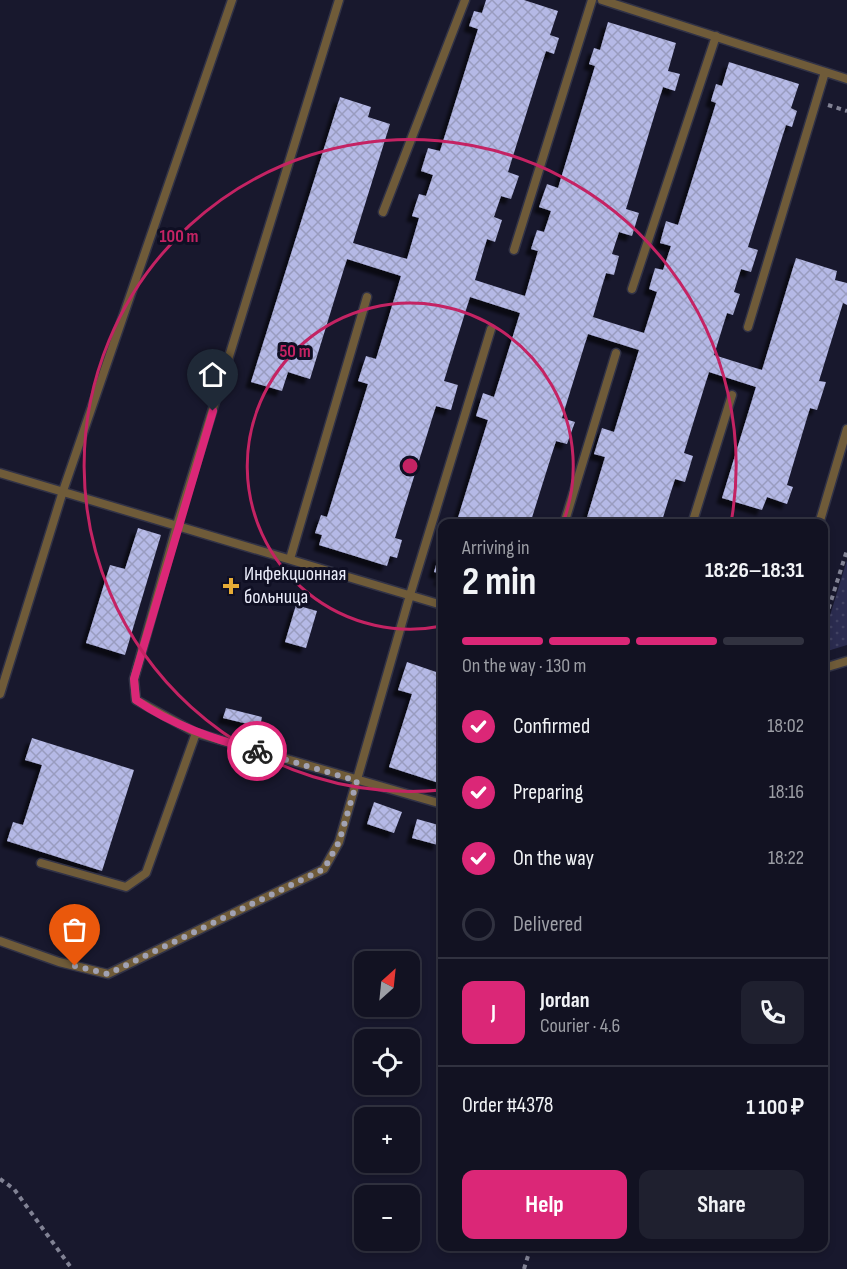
<!DOCTYPE html>
<meta charset="utf-8">
<style>
body{margin:0;font-family:"Sofia Sans Condensed",sans-serif;background:#1f202f;color:#f1f3f6;height:100vh;display:flex;flex-direction:column;font-size:22px;white-space:nowrap}
*{box-sizing:border-box;margin:0}
p{font-size:20px;color:#9c9ea5}
.icon{flex:none;width:33px;height:33px;fill:none;stroke:currentColor;stroke-width:2;stroke-linecap:round;stroke-linejoin:round}
.map{position:relative;flex:1;overflow:hidden}
.drawer{position:absolute;left:438px;top:519px;width:390px;height:732px;display:flex;flex-direction:column;background:#121222;border-radius:12px;box-shadow:0 3px 9px #0003,0 0 0 2px #313240}
.drawer>*{flex:none}
.needle{width:39px;rotate:27deg}
.controls{position:absolute;left:354px;top:951px;display:grid;gap:12px}
.controls a{display:grid;place-items:center;width:66px;height:66px;border-radius:12px;background:#121222;box-shadow:0 3px 9px #0003,0 0 0 2px #313240;font-size:30px}
.pin{position:absolute;display:grid;place-items:center;width:51px;height:51px;color:#fff;margin:-62px -26px;border-radius:50% 50% 50% 0;rotate:-45deg;box-shadow:0 0 6px #0007}
.pin .icon{rotate:45deg}
.courier{position:absolute;display:grid;place-items:center;width:60px;height:60px;margin:-30px;border:4px solid #db2777;border-radius:50%;background:#fff;color:#222;box-shadow:0 2px 8px #0007}
.summary em{font-style:normal;font-weight:700}
.summary div{display:flex;flex-direction:column-reverse}
.summary{display:flex;align-items:center;justify-content:space-between;height:102px;padding:0 24px}
h1{font-size:39px;font-weight:700;line-height:45px}
.bar{display:grid;grid-template-columns:repeat(4,1fr);gap:9px 6px;align-content:center;height:72px;padding:0 24px}
.bar i{height:8px;border-radius:4px;background:#313240}
.bar .active{background:#db2777}
.bar p{grid-column:span 4}
.line{display:flex;align-items:center;gap:15px;padding:0 24px;border-top:2px solid #313240}
.line div{flex:1}
.round{display:grid;place-items:center;flex:none;width:63px;height:63px;border-radius:12px;background:#1f202f}
ol{padding:0 24px;list-style:none}
li{display:flex;align-items:center;gap:18px;height:66px}
li p{margin-inline-start:auto}
li .icon{padding:6px;border-radius:50%;background:#db2777;color:#fff;stroke-width:4}
li:last-child{color:#9c9ea5}
li i{width:33px;height:33px;border:3px solid #313240;border-radius:50%}
.cta{display:flex;gap:12px;margin-top:auto;padding:12px 24px}
.cta a{flex:1;height:69px;border-radius:12px;background:#db2777;color:#fff;font-size:24px;font-weight:700;line-height:69px;text-align:center}
.cta a+a{background:#1f202f;color:#f1f3f6}
.map>svg:first-child{display:block}
.grass{fill:url(#grass-dots)}
.building{fill:url(#building-cross-hatch);filter:url(#shadow)}
.lines{fill:none;stroke-linecap:round;stroke-linejoin:round}
.service-casing{stroke:#313246;stroke-width:11}
.path{stroke:#818294;stroke-width:4;stroke-dasharray:4.5 4.5;stroke-linecap:butt}
.service{stroke:#6f5b39;stroke-width:8}
.done{stroke:#a1a2b3;stroke-width:6;stroke-dasharray:0 10.8}
.route{stroke:#db2777;stroke-width:8}
.ring{fill:none;stroke:#c42363;stroke-width:3}
.poi-dot{fill:#e7ac36;stroke:#0f0f23;stroke-width:2}
.labels{text-anchor:middle;dominant-baseline:central;stroke-width:6;stroke-linejoin:round;paint-order:stroke}
.poi-label{font-size:20px;fill:#ebedfb;stroke:#0f0f23;text-anchor:start}
.centre{fill:#c42363;stroke:#0f0f23;stroke-width:3}
.ring-label{font-size:18px;text-anchor:middle;font-weight:bold;fill:#c42363;stroke:#0f0f23;stroke-width:6;stroke-linejoin:round;paint-order:stroke}
</style>
<div class="map">
<svg width="847" height="1269" viewBox="0 0 847 1269">
<defs>
<pattern id="grass-dots" width="8" height="8" patternUnits="userSpaceOnUse" patternTransform="scale(1.5)"><rect width="8" height="8" fill="#2b2c50"/><path d="M2 2h.1M6 6h.1" fill="none" stroke="#404161" stroke-width="1.8" stroke-linecap="round"/></pattern>
<pattern id="building-cross-hatch" width="8" height="8" patternUnits="userSpaceOnUse" patternTransform="scale(1.5)"><rect width="8" height="8" fill="#b5b9e6"/><path d="M0 0l8 8M0 8l8-8" fill="none" stroke="#999cbf"/></pattern>
<filter id="shadow"><feDropShadow dx="-5.5" dy="5.5" stdDeviation="1.5" flood-color="#0009"/></filter>
</defs>
<rect width="100%" height="100%" fill="#18182d"/>
<path class="grass" d="M847 560V645L824 652V621L828 622Z"/>
<path class="building" d="M486 0H524L558 11 550 35 559 38 554 54 546 51 508 172 519 176 511 199 501 196 494 217 502 220 495 242 487 239 475 280 525 296 538 251 531 249 537 230 544 232 551 211 539 207 547 184 558 188 595 66 589 64 594 48 600 50 608 22 676 43 668 71 680 74 675 91 663 87 626 209 639 213 632 236 619 232 612 254 619 256 614 275 606 273 593 317 644 333 657 292 649 289 655 268 663 270 671 246 660 243 666 221 678 225 716 103 711 101 716 84 722 86 729 62 799 84 791 108 797 111 792 127 786 125 748 247 758 250 751 272 741 269 734 292 740 294 733 315 727 313 714 355 762 370 796 258 837 271 835 280 847 283V305L843 303 819 381 826 382 817 410 810 408 787 485 793 487 787 504 767 497 762 510 722 498 756 387 709 372 684 453 693 456 685 482 675 479 661 524H585L605 457 594 454 602 428 614 432 639 350 588 334 562 418 575 422 567 444 556 441 530 524H456L488 420 476 416 483 393 494 397 520 313 470 297 444 381 458 385 451 410 436 406 395 538 402 540 397 558 390 556 387 566 319 545 322 535 315 533 321 515 327 517 368 384 358 381 366 356 376 359 401 276 347 259 310 379 288 372 282 391 251 382 340 97 371 107 368 117 390 124 353 243 407 259 419 218 412 216 419 194 426 196 433 175 421 171 428 148 440 151 478 29 469 26 474 11 482 13Z
M138 528 161 535 125 655 86 643 110 565 125 569Z
M439 555 442 556V581L439 580 441 574 434 572Z
M296 605 317 611 306 648 285 642Z
M407 662 442 674V784L389 767 412 694 398 690Z
M226 708 262 717 260 727 223 718Z
M32 738 134 770 102 871 7 841 13 822 23 825 42 765 25 760Z
M374 802 402 812 394 833 367 824Z
M417 819 442 826 438 845 412 838Z"/>
<g class="lines">
<defs>
<path id="service" d="M339 0 177 525 134 679 136 700 196 733 442 804
M602 0 847 79
M383 212 465 0
M514 250 592 0
M632 289 716 36
M748 327 825 72
M0 473 442 605
M564 524 616 353
M692 524 732 395
M819 524 847 429
M290 559 367 297
M824 668 847 661
M0 694 63 491 232 0
M41 863 126 887 146 873 196 733
M0 941 59 962 108 974 324 869 339 842 410 595 491 329"/>
</defs>
<use href="#service" class="service-casing"/>
<path class="path" d="M828 105 847 111
M826 617 847 550
M0 1179 14 1189 72 1269
M524 1269 531 1246"/>
<use href="#service" class="service"/>
</g>
<g class="lines">
<path class="done" d="M75 966 108 974 324 869 339 842 357 781 257 751"/>
<path class="route" d="M213 411 134 679 136 700C174 726 214 739 257 751"/>
</g>
<g class="ring">
<path d="M442 626A163 163 0 1 1 563 523"/>
<path d="M441 790A326 326 0 1 1 731 523"/>
</g>
<path class="poi-dot" d="M228 577h6v6h6v6h-6v6h-6v-6h-6v-6h6z"/>
<g class="labels">
<g class="poi-label">
<text x="244" y="574">Инфекционная<tspan x="244" dy="23">больница</tspan></text>
</g>
</g>
<circle cx="410" cy="466" r="9" class="centre"/>
<g class="ring-label">
<text x="179" y="242">100 m</text>
<text x="295" y="357">50 m</text>
</g>
</svg>
<div class="controls">
<a><svg class="needle" viewBox="-14 -14 28 28"><path d="M0-13l5 13h-10z" fill="#e53935"/><path d="M0 13l5-13h-10z" fill="#9c9ea5"/></svg></a>
<a><svg class="icon" aria-label="locate" viewBox="0 0 24 24"><circle cx="12" cy="12" r="6"/><path d="M12 2v4M12 18v4M2 12h4M18 12h4"/></svg></a>
<a>+</a>
<a>−</a>
</div>
<div class="pin" style="left:75px;top:966px;background:#ea580c"><svg class="icon" aria-label="bag" viewBox="0 0 24 24"><path d="M5 8h14l-1 12H6zM9 8a3 3 0 0 1 6 0"/></svg></div>
<div class="pin" style="left:213px;top:411px;background:#1f2937"><svg class="icon" aria-label="home" viewBox="0 0 24 24"><path d="M3 11l9-7 9 7M6 9v11h12V9"/></svg></div>
<div class="courier" style="left:257px;top:751px"><svg class="icon" aria-label="bike" viewBox="0 0 24 24"><circle cx="6" cy="16" r="4"/><circle cx="18" cy="16" r="4"/><path d="M6 16l4-8h5l3 8M10 8l3 8H6M13 5h3"/></svg></div>
<section class="drawer">
<div class="summary"><div><h1>2 min</h1><p>Arriving in</p></div><em>18:26–18:31</em></div>
<div class="bar"><i class="active"></i><i class="active"></i><i class="active"></i><i></i><p>On the way · 130 m</p></div>
<ol>
<li><svg class="icon" aria-label="check" viewBox="0 0 24 24"><path d="M5 12l5 5 9-10"/></svg>Confirmed<p>18:02</p></li>
<li><svg class="icon" aria-label="check" viewBox="0 0 24 24"><path d="M5 12l5 5 9-10"/></svg>Preparing<p>18:16</p></li>
<li><svg class="icon" aria-label="check" viewBox="0 0 24 24"><path d="M5 12l5 5 9-10"/></svg>On the way<p>18:22</p></li>
<li><i></i>Delivered</li>
</ol>
<div class="line" style="height:108px"><b class="round" style="background:#db2777;color:#fff">J</b><div><b>Jordan</b><p>Courier · 4.6</p></div><a class="round"><svg class="icon" aria-label="phone" viewBox="0 0 24 24"><path d="M5 4h4l2 5-3 2q2 4 5 5l2-3 5 2v4C11 20 4 13 5 4z"/></svg></a></div>
<div class="line" style="height:78px"><div>Order #4378</div><b>1 100 ₽</b></div>
<div class="cta"><a>Help</a><a>Share</a></div>
</section>
</div>
